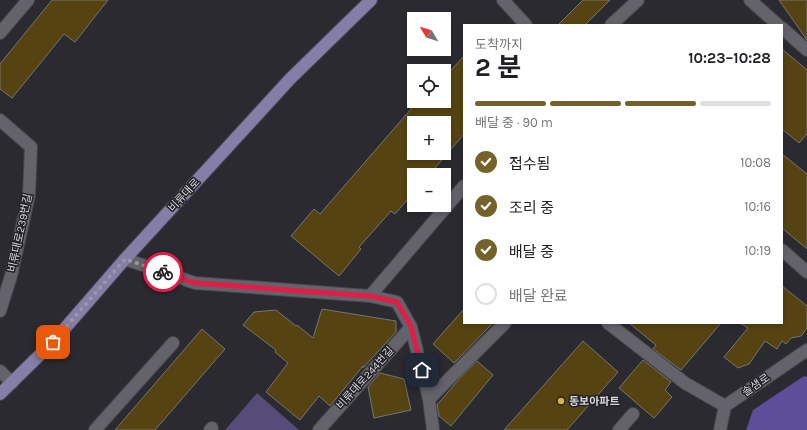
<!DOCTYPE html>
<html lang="ko">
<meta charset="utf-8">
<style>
body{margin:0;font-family:Karla,"Noto Sans KR",sans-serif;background:#f2f2f2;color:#202124;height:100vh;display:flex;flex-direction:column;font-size:15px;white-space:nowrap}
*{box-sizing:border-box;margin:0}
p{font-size:13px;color:#757577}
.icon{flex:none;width:22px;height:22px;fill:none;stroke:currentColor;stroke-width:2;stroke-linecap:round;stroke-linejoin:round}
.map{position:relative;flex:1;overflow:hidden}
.panel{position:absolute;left:463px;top:24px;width:320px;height:300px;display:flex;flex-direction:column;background:#fff;border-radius:0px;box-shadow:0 2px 6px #0003}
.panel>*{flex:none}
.needle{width:26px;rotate:309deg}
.tools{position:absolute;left:407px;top:12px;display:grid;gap:8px}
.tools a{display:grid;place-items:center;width:44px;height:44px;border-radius:0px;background:#fff;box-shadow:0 2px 6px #0003;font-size:20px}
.pin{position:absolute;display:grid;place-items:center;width:34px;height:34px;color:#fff;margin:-17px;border-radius:8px;box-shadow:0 2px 6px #0006}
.courier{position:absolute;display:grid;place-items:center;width:40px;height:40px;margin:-20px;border:3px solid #e11d48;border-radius:50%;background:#fff;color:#222;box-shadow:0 1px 5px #0007}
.headline em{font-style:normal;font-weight:700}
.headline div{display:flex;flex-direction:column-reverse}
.headline{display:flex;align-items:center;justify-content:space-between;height:68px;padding:0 12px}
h1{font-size:26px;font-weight:700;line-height:30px}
.bar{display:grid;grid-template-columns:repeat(4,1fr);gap:6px 4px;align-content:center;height:48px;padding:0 12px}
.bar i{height:5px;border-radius:3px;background:#e0e0e0}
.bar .on{background:#75622b}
.bar p{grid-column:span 4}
ol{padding:0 12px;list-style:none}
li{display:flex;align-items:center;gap:12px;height:44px}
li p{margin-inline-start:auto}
li .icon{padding:4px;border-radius:50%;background:#75622b;color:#fff;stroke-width:4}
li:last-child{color:#757577}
li i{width:22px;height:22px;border:2px solid #e0e0e0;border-radius:50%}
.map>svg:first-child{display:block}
.green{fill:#554c7a}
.forest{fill:#5e4e99}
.building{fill:#554311;stroke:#78766f;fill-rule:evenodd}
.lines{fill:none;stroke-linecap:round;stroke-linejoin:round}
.minor-casing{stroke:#47464b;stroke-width:14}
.major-casing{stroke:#47464b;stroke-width:14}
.minor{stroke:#64636b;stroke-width:12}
.major{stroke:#857ea8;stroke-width:12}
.done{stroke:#9b9aa0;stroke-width:4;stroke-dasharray:0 7.2}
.route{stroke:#e11d48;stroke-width:5}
.poi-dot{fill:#ddb233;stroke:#222127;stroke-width:1.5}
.labels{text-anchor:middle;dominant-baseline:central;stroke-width:3;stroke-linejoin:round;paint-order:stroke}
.street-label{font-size:11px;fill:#d7d7db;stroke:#222127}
.poi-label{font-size:11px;font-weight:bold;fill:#d7d7db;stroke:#222127;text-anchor:start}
</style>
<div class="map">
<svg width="807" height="430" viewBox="0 0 807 430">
<rect width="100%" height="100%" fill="#2b2a31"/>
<path class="green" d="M257 393 299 430H225Z"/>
<path class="forest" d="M804 376 807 377V430H746L753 410Z"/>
<path class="building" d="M52 0H108L75 42 64 34 12 98 0 89V64Z
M583 0H610L585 25H558Z
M779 0H807V40Z
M782 49 807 70V134L799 143 782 129Z
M464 56V134L429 175H414V192L395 214 391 211 359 247 361 249 339 276 291 236 314 209 320 214 418 101H444V78ZM414 123H444V153H414Z
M782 154 807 174V249L782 228Z
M782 286 807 306V328L801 336 791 338 786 344 782 341 777 349 765 341 749 364 738 368 724 357 748 328 740 323H782Z
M322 309 396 321V332L363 368V366L330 406 319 396 300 420 266 392 288 363 275 352 276 350 243 325 254 312 276 310 296 326 297 325 313 338Z
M464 309V323H493L454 363 433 344Z
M629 323H721L681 370 653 349 656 345Z
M202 329 225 349 155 430H115Z
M583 341 618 372 567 430H504Z
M643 360 671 382 665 390 672 397 654 418 619 388Z
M477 361 493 375 451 426 439 416 437 405 461 377Z
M380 373 404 379 411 410 374 418 368 387Z"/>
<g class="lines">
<defs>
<path id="minor" d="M503 0 526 25
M750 0 778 25
M611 25 638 0
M782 28 807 50
M0 33 28 0
M0 120 31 147 29 195 11 276 0 311
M782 250 807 272
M125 259 195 283 370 296 397 302 411 327 429 399 433 430
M370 296 464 186
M608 323 685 383 725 406
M0 371 12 383
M429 399 505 323
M95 430 173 343
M210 430 212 428
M319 430 411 327
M619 430 633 414
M720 430 725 406 807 350"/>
<path id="major" d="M0 394 53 342 125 259 290 79 371 0"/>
</defs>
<use href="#minor" class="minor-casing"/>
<use href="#major" class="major-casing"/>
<use href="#minor" class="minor"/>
<use href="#major" class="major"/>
</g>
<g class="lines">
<path class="done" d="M53 342 125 259 163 272"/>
<path class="route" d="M163 272 195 283 370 296 397 302 411 326 422 370"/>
</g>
<circle class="poi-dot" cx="561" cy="401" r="4"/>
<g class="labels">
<g class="street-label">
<text transform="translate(184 195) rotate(-47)">비류대로</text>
<text transform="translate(20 233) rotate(-78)">비류대로239번길</text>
<text transform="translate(365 378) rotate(-48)">비류대로244번길</text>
<text transform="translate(756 385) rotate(-35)">솔샘로</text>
</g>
<g class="poi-label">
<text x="569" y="401">동보아파트</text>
</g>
</g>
</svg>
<div class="tools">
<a><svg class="needle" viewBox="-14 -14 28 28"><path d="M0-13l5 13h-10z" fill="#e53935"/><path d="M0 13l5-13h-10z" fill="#757577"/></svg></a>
<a><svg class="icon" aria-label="locate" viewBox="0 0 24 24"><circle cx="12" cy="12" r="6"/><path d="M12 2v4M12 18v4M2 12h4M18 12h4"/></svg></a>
<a>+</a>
<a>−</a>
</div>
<div class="pin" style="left:53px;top:342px;background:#ea580c"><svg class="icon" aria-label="bag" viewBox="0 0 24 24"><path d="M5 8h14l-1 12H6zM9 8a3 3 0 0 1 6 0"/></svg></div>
<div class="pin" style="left:422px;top:370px;background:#1f2937"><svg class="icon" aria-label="home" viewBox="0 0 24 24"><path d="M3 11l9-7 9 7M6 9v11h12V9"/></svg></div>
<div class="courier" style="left:163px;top:272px"><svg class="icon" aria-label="bike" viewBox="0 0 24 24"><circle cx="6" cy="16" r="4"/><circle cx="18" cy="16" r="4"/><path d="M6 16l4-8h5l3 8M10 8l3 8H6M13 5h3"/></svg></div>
<section class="panel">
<div class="headline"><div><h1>2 분</h1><p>도착까지</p></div><em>10:23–10:28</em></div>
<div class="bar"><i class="on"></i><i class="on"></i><i class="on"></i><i></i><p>배달 중 · 90 m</p></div>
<ol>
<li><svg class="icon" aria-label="check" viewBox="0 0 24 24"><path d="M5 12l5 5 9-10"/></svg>접수됨<p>10:08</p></li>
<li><svg class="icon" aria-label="check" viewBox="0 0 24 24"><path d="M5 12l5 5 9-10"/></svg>조리 중<p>10:16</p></li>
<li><svg class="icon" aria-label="check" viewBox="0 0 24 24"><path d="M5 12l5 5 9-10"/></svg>배달 중<p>10:19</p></li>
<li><i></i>배달 완료</li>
</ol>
</section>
</div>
